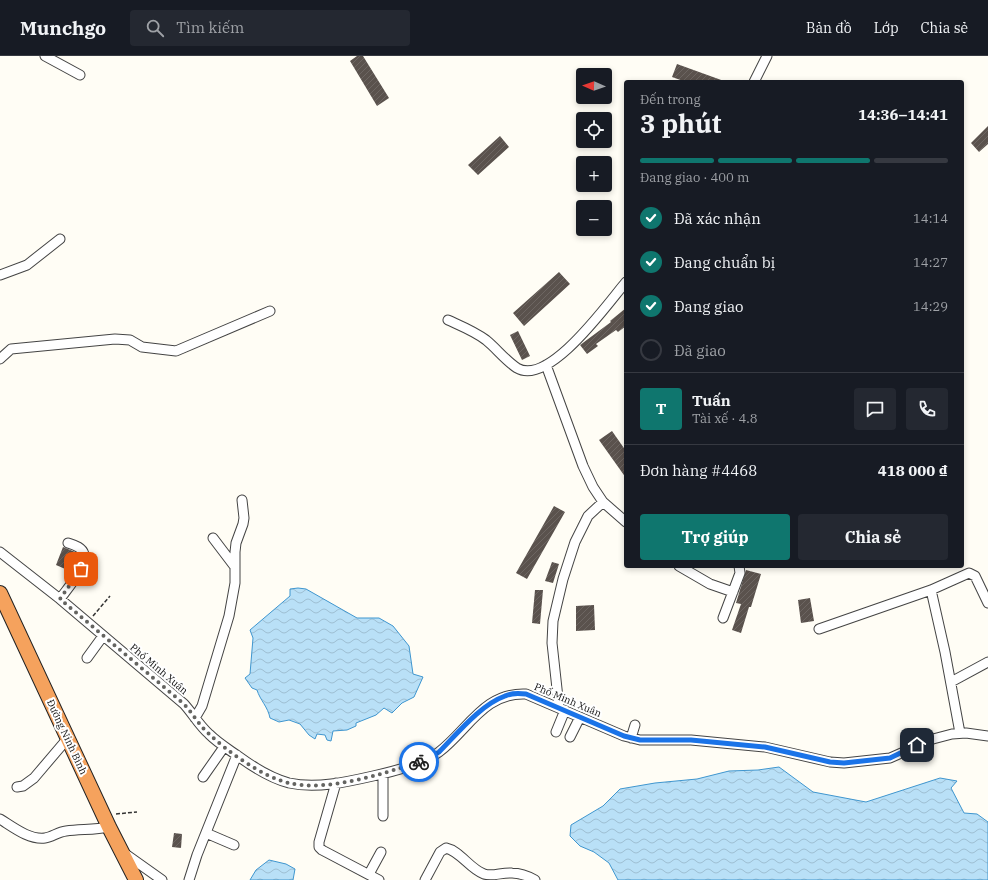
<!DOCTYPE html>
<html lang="vi">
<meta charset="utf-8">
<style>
body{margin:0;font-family:"IBM Plex Serif",serif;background:#242831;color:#f1f3f6;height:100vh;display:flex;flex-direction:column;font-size:15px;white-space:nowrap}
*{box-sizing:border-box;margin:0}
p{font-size:13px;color:#9ea1a6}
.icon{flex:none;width:22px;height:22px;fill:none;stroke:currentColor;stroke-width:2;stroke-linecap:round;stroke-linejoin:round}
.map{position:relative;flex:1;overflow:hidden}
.sheet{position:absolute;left:624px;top:24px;width:340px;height:488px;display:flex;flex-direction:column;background:#171b24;border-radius:4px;box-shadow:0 2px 6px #0003}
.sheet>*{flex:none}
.needle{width:26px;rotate:272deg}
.buttons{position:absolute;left:576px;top:12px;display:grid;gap:8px}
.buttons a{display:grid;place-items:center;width:36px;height:36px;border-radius:4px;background:#171b24;box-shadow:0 2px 6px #0003;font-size:20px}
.pin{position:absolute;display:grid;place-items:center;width:34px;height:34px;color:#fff;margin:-17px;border-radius:8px;box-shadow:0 2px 6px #0006}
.courier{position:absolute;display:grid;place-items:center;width:40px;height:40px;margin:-20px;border:3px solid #1a73e8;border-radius:50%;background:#fff;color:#222;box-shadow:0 1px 5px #0007}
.summary em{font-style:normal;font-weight:800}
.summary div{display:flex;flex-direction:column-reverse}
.summary{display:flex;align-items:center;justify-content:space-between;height:68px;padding:0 16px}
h1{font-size:26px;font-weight:800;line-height:30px}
.bar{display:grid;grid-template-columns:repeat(4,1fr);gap:6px 4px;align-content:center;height:48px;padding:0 16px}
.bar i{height:5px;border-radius:3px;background:#363941}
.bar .selected{background:#0f766e}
.bar p{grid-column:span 4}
.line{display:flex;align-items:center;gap:10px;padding:0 16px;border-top:1px solid #363941}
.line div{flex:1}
.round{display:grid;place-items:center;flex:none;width:42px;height:42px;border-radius:4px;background:#242831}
ol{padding:0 16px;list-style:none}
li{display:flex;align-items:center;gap:12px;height:44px}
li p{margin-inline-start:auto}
li .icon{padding:4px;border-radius:50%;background:#0f766e;color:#fff;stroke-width:4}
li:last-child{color:#9ea1a6}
li i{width:22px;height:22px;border:2px solid #363941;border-radius:50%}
.action{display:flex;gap:8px;margin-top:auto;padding:8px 16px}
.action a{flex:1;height:46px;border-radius:4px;background:#0f766e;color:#fff;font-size:16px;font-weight:800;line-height:46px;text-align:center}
.action a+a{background:#242831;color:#f1f3f6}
header{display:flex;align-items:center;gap:24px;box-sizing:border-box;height:56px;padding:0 20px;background:#171b24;border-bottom:1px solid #363941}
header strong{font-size:19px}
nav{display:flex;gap:22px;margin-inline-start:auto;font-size:14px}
.search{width:280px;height:36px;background:#242831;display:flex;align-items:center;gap:10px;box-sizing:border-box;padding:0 14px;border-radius:4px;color:#9ea1a6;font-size:15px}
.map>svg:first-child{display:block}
.water{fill:url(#water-waves);stroke:#3f96cf}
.building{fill:url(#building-hatch)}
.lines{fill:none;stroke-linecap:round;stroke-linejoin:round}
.minor-casing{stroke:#444;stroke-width:11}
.highway-casing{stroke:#222;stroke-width:16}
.path{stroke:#333;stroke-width:1.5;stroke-dasharray:4 2;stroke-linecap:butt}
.minor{stroke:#fff;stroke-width:9}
.highway{stroke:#f5a25d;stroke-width:14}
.done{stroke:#646461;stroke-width:4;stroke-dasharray:0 7.2}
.route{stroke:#1a73e8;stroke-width:5}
.labels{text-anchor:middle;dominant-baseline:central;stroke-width:4;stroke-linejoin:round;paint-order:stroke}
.street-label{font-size:10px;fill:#111;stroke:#fff}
</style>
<header>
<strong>Munchgo</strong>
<div class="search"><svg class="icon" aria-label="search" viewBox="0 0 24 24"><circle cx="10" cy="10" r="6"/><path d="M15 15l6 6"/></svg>Tìm kiếm</div>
<nav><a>Bản đồ</a><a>Lớp</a><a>Chia sẻ</a></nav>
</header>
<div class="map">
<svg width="988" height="824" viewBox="0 0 988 824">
<defs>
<pattern id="water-waves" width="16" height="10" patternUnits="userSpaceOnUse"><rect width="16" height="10" fill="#b9e0f7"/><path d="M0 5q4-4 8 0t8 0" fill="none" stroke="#9ebfd3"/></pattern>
<pattern id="building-hatch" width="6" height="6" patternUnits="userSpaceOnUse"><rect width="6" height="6" fill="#5a524d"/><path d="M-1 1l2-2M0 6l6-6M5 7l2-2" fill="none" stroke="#6d6662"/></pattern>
</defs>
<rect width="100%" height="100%" fill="#fffdf5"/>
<path class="water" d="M298 532 306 533 357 562H379L393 570 409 590 413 618 423 621 414 641 402 647 392 657 384 652 376 659 356 667V670L347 674 333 675 331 685 327 684 325 679 317 678 315 683 309 679 300 668 289 664 279 666 270 662C268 651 260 644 257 634L252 632 245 622 250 618 253 582 250 574 290 540V533Z
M779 711 813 736 866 746 940 722 957 725 951 732 964 757 977 758 988 766V824H618L609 807 594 796 580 790 570 780 571 769 603 750 620 733 655 727 697 723 729 715 758 714Z
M269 804 286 808 295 813 293 824H250L256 814Z"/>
<path class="building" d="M357 0H363L389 42 377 50 350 5Z
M677 8 724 25V26H686L672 21Z
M988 70V88L979 96 971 87Z
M500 80 509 91 478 119 468 109Z
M559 216 570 228 524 270 513 257Z
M626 252V270L618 276 616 274 596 288 598 290 587 298 580 289 611 266 610 265Z
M518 275 530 300 522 304 510 279Z
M612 375 626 395V422L599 384Z
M554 450 565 456 527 523 516 517Z
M63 491 75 496 78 499 77 506 72 516 56 509Z
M552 506 559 508 553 527 545 525Z
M746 514 761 518 751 551H749L741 577 732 574 741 548 736 547Z
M535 534H543L540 568 532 567Z
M810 542 814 565 801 567 798 544Z
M594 549 595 574 576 575V550Z
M174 777 182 778 181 792 172 791Z"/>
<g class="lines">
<defs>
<path id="minor" d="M45 0 80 19
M754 26 767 0
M0 219 27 209 60 183
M448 264C461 270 474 275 486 284 496 292 506 305 517 312 549 331 608 247 626 226
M0 303 11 293 115 283 130 284 142 291 176 295 270 255
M546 309 583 410 593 431 603 446 626 466
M213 482 235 511
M0 496 60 543 184 648C193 658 199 669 209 678 218 687 228 693 238 700 253 711 270 722 289 727 316 733 347 726 373 720 391 716 425 707 439 696 468 674 484 636 526 638L624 680 640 684H691L765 691 830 706 844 707 890 702 933 683 952 678 966 677 988 680
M679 510 710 528 733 536
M931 534 945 596 960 677
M60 543C67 533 88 509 84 498 82 491 74 489 68 487
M723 562 740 517 739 510
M819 573 931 534 969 517 975 520 988 547
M87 602 103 580
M951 626 988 606
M559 651 552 587 553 565 563 523 575 486 588 460 603 446
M195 662 202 650 229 560 235 527V496L236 487 243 468 244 462 242 444
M556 676 565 654
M570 681 580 661
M631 682 635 669
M203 721 224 691
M336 727 319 786V791L322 794 379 824
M17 731 23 730 34 722 68 682
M383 760V718
M0 763C13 771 29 784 45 782 52 781 58 776 66 775 80 773 94 774 109 771
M206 777 234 789
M124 797 162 824
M369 818 381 796
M189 824 197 799 237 699
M425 824 440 796 446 792C460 795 470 813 484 818 493 821 502 816 512 817 520 817 528 820 535 824"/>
<path id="highway" d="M0 537 109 771 136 824"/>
</defs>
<use href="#minor" class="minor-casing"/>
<use href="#highway" class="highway-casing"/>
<path class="path" d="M93 560 110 540
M116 758 137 756"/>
<use href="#minor" class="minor"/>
<use href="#highway" class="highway"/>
</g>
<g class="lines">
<path class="done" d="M81 513 60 543 184 648C193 658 199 669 209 678 228 696 263 721 289 727 328 736 382 718 419 706"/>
<path class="route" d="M419 706 431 701 439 696C457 678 480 649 505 640 511 637 519 637 526 638L624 680 640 684H691L765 691 830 706 844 707 890 702 917 689"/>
</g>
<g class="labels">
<g class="street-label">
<text transform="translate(159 613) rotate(40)">Phố Minh Xuân</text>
<text transform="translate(568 644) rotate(23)">Phố Minh Xuân</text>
<text transform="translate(67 681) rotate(65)">Đường Ninh Bình</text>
</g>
</g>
</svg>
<div class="buttons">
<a><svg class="needle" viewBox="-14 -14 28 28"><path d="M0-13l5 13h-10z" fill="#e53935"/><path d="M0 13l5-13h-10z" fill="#9ea1a6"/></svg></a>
<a><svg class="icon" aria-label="locate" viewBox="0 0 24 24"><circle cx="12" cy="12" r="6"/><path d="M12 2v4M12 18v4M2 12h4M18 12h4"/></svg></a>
<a>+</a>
<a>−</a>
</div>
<div class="pin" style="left:81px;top:513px;background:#ea580c"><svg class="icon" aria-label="bag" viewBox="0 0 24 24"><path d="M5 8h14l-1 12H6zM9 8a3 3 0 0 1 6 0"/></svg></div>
<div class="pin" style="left:917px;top:689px;background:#1f2937"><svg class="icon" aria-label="home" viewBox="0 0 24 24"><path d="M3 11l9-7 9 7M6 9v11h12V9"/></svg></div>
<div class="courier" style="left:419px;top:706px"><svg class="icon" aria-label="bike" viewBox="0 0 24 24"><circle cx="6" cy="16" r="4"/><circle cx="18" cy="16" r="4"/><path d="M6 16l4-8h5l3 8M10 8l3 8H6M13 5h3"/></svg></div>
<section class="sheet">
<div class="summary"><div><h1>3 phút</h1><p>Đến trong</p></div><em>14:36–14:41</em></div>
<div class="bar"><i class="selected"></i><i class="selected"></i><i class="selected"></i><i></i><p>Đang giao · 400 m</p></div>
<ol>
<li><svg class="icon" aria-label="check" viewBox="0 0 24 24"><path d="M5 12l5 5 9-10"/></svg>Đã xác nhận<p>14:14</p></li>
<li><svg class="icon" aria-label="check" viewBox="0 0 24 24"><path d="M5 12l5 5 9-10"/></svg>Đang chuẩn bị<p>14:27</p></li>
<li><svg class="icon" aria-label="check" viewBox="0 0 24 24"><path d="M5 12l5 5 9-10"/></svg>Đang giao<p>14:29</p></li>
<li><i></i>Đã giao</li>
</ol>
<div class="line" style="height:72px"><b class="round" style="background:#0f766e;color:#fff">T</b><div><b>Tuấn</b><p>Tài xế · 4.8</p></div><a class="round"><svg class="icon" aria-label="chat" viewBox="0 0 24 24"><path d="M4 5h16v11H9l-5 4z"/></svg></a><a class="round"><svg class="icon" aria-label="phone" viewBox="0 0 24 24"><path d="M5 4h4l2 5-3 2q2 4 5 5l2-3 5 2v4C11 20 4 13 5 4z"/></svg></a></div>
<div class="line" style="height:52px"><div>Đơn hàng #4468</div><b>418 000 ₫</b></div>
<div class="action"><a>Trợ giúp</a><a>Chia sẻ</a></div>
</section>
</div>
